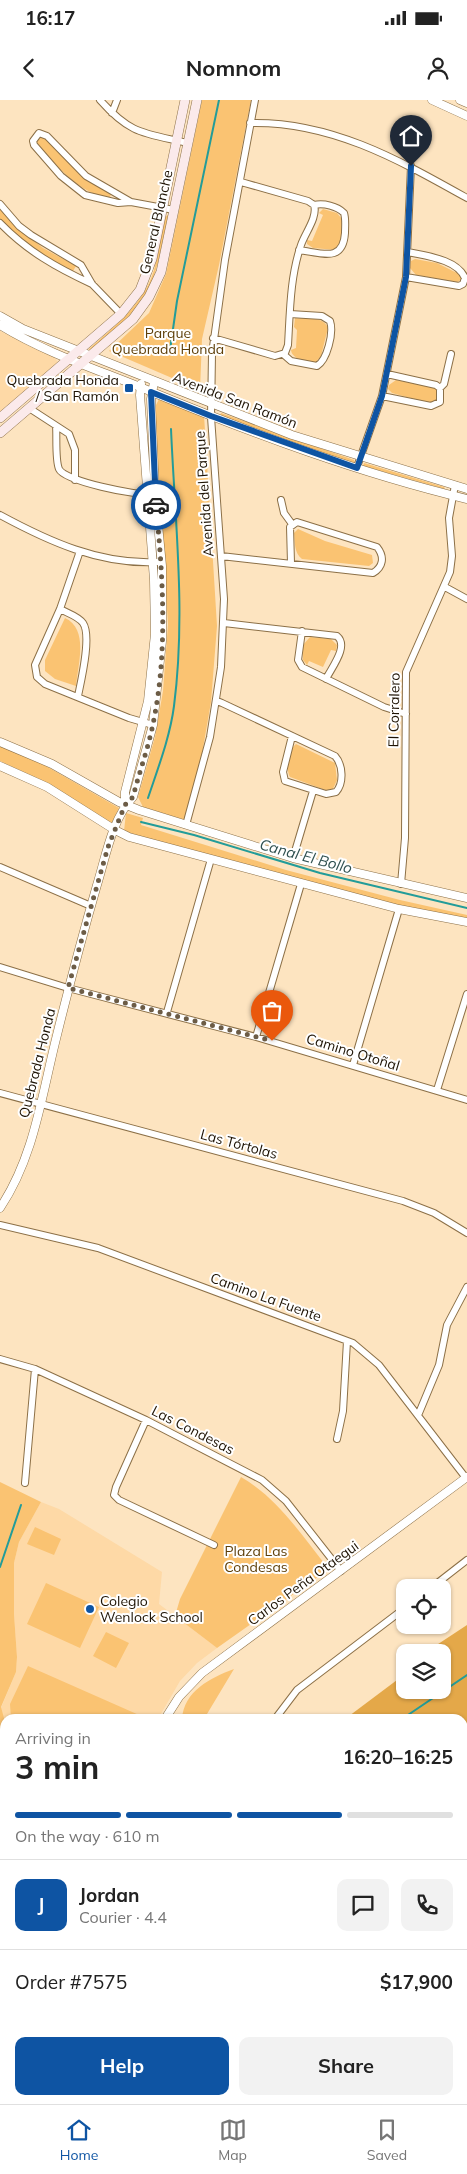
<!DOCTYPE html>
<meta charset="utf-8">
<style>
body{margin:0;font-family:Mulish,sans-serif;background:#f2f2f2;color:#222;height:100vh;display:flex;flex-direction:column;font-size:19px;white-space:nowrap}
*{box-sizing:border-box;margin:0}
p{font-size:16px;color:#767676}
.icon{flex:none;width:28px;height:28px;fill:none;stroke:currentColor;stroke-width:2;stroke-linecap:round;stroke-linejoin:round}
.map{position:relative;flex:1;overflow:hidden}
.side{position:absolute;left:0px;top:1614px;width:468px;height:391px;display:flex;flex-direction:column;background:#fff;border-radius:15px 15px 0 0;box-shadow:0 1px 4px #0004}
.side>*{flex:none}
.fabs{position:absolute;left:396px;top:1479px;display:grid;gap:10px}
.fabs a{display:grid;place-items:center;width:55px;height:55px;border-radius:10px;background:#fff;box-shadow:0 1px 4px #0004;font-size:25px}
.pin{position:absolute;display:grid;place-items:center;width:42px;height:42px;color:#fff;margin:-51px -21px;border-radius:50% 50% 50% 0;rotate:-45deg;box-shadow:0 0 5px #0007}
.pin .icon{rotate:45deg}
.courier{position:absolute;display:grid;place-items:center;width:50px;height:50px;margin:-25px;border:4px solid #0e54a3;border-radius:50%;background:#fff;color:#222;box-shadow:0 1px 6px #0007}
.summary em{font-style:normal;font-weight:700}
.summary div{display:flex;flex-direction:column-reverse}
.summary{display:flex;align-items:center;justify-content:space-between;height:85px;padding:0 15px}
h1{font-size:32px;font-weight:700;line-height:38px}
.bar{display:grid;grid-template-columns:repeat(4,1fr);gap:8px 5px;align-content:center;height:60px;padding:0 15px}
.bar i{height:6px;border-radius:4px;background:#e0e0e0}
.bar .on{background:#0e54a3}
.bar p{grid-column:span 4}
.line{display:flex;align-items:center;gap:12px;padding:0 15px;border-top:1px solid #e0e0e0}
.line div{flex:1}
.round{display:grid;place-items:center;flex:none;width:52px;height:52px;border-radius:10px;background:#f2f2f2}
.button{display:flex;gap:10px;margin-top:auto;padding:10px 15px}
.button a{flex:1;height:58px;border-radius:10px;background:#0e54a3;color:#fff;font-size:20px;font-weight:700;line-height:58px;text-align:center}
.button a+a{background:#f2f2f2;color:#222}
.status{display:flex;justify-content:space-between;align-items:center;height:35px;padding:0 25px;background:#fff;direction:ltr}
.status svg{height:14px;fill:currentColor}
header{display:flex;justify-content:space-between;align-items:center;height:65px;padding:0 15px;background:#fff;font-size:22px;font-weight:700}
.dock{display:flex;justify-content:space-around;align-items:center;height:70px;border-top:1px solid #e0e0e0;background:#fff;font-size:14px;color:#767676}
.dock a{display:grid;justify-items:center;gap:2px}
.dock .on{color:#0e54a3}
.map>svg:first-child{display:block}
.built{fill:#fed9a6}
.green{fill:#fac372}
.forest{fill:#e4a849}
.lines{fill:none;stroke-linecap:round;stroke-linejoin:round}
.stream{stroke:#239c99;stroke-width:2}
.minor-casing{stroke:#8c7047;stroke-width:8}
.tertiary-casing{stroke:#8c7047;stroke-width:9}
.secondary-casing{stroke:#8c7047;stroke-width:10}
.minor{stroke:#fff;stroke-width:6}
.tertiary{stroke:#fff;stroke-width:8}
.secondary{stroke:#fbeaeb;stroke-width:9}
.done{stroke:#6c5c46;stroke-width:5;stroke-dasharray:0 9}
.route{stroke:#0e54a3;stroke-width:6}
.poi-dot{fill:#0e54a3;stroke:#fff;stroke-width:2}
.labels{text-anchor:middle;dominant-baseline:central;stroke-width:4;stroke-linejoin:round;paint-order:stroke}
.street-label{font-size:14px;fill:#1e1304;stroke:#fff}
.park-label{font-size:14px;fill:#5e3f09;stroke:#fff}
.poi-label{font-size:14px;fill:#1e1304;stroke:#fff;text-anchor:end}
.water-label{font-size:15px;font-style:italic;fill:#2f5050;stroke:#fff}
</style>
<div class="status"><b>16:17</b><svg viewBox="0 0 49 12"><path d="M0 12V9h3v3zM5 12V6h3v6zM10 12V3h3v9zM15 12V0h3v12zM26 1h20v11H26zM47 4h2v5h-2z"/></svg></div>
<header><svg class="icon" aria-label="back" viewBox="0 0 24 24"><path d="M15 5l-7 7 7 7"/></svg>Nomnom<svg class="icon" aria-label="person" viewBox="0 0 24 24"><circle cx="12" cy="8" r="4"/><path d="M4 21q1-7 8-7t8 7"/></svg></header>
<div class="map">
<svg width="467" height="2004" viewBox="0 0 467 2004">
<rect width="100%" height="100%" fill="#fde4c0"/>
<path class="built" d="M0 231 53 256 58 262 0 316Z
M41 1402 59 1409 162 1472 159 1504 217 1548 197 1563 180 1581 158 1619H5V1622L3 1620 1 1608 16 1572 17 1557 14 1514V1463L19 1442Z"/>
<path class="green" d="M202 0H251L219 165 202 239 200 290 109 251 149 213 166 174Z
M43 36 84 77 112 92 110 97C83 98 51 61 36 41Z
M0 107 18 128 43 148 76 166 73 171C45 159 21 142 0 119Z
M323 109 337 113 342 119 341 140 336 150 313 148 307 144V140L312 141 323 115 319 113Z
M168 115C168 125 164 136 162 146 150 203 132 215 90 251L89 249C115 226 144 204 154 170 159 152 161 134 165 117Z
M415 159 437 163 461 175V180L457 182 416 175 410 168 411 161Z
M295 218C306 219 324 216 328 228L321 256 316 262C308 262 292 260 291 250L296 248 297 230 294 227Z
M396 280 436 288 439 296 432 304 392 293 388 289 389 285Z
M159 299 204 315 217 526 211 602 202 654 185 720 143 707 138 697 155 637 163 591 168 524 154 309Z
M221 313 354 360 355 363 300 346 220 316Z
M364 363 444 387 445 389 363 366Z
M298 429 325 441 372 455 373 463 369 466 302 459C294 453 295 442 294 433Z
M65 518C89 529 78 564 76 586L55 579 45 571V560Z
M310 537 331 539 337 545 336 551 331 550 323 567 309 561 307 565 303 560V545Z
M296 644 335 663 337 680 333 689 328 691 290 677C285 669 289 649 296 644Z
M0 645 32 658 119 708 111 725 47 683 0 661Z
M126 713 143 718 141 725 286 770 400 800 467 815V821L399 808 150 739 124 731Z
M241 1377C279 1399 301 1435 329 1469L217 1548 175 1516 180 1499Z
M0 1382 41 1402 19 1442 14 1463V1514L17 1557 16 1572 1 1607 5 1622V1772L0 1763Z
M35 1427 61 1439 54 1455 27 1444Z
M46 1483 99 1507 80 1548 27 1524Z
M106 1532 129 1543 116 1568 93 1556Z
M28 1566 139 1615 137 1619H11L10 1604Z
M234 1569 204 1619H182C184 1591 210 1578 234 1569Z
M467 1588V2004H261L264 2000H462V1619Z"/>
<path class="forest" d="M467 1525V1637L463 1639 462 1619H345L405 1574V1590H442V1552H426Z"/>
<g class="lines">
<path class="stream" d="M170 250 177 201 219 0
M148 698C158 668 170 637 174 606 186 514 175 422 171 329
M141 722 194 735 320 773 467 808
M0 1467 21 1405
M402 1619 467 1575
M0 1688 5 1703
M146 2000 147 2004
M251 2004 254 2000"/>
<defs>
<path id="minor" d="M100 0C131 35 144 33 188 43
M112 13 117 0
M250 23C331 21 399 60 467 98
M241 82 308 101 314 105C324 103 337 106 344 113 346 119 345 126 345 133 343 163 322 153 299 150
M131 102 86 76 47 36 39 33 33 41 34 45 61 76 85 95 118 103 131 102 174 110
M0 104 19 126 31 135 81 165 92 184 121 214
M0 123C27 151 57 168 92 184
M406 177 459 186 463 184 465 178C457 159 426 156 408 152
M213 238 275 256 285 253 288 245C290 212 290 177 301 145 305 133 318 117 314 105
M283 254 291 261 317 266C327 260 334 233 330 221L322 216 290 214
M440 288 444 284 451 254
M382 296 431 306 440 302V288L436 285 387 274
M29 308 69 334 75 350V380
M56 326C57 336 55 360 59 369 64 381 137 396 151 394
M357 367 382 296 406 177 411 66
M281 400 284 413 292 424
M0 415C48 441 100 465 157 462
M80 451 60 509 35 565 37 577 45 584 129 618 153 625
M221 456 373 473C383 467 385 457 377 447L297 422 290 427 291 463
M445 487 467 499
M60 509C67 513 78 516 83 523 92 536 81 581 78 596
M224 523 337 536C349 546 332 567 326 579
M302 531 298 560 302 567 384 607 406 614
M217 601 222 603 335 656C343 665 344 683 336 692L326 694 285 681 283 672 292 636
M186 725 210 637 221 567 224 499 211 317 212 254 225 160 255 0
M293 758 313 691
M0 767 91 806
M401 784 405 738 406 572 450 472 452 456 449 418 455 385
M0 867 68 888 256 937 467 1000
M167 912 211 759
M256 937 301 784
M353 965 399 809
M437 990 467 894
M0 993 403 1101 434 1113 467 1133
M0 1125 98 1148 353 1243 379 1265 466 1378
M0 1259 35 1269 146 1320 262 1380 286 1401 341 1471
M419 1313 439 1265 447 1225 467 1187
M146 1320 116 1387 114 1395 119 1400 214 1445
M337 1339 343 1311 347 1241
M25 1383 35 1269
M431 1488 467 1460
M275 1619 297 1590 405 1508
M0 1933 5 1944
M0 2000 5 1994"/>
<path id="tertiary" d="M432 0 467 16
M460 0 467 3
M0 216 23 229 292 335 467 389
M0 225C47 254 102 271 152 292 254 334 359 373 467 399
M0 642 52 664 119 702 139 710 293 758 467 798
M0 666 47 687 115 730 129 737 399 809 467 822
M125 705V692L148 601 155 534 154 480 140 295 141 284
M0 1108C33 1059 41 1000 55 943 68 890 82 837 97 785 106 756 112 719 133 697L153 625 162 541V466L155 393 151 299 154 282
M165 1619 179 1597 202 1573 467 1377
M0 1787 5 1796
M99 2000 100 2004"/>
<path id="secondary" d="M0 318 121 214 140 190 152 159 185 0
M0 333 133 219 149 197 161 172 197 0"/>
</defs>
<use href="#minor" class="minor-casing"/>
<use href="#tertiary" class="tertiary-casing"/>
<use href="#secondary" class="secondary-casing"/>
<use href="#minor" class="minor"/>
<use href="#tertiary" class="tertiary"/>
<use href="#secondary" class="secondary"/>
</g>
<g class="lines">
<path class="done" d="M156 405C163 478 168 552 153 624 148 649 139 673 133 697L125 705 108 747 68 888 272 941"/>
<path class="route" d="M156 405 151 292 211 316 357 368 382 296 406 177 411 66"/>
</g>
<g class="poi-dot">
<rect x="124" y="283" width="10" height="10" rx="2.5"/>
<circle cx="90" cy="1509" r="5"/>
</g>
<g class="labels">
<g class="street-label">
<text transform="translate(156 122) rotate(-77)">General Blanche</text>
<text transform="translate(235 300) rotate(21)">Avenida San Ramón</text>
<text transform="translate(204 394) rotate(-94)">Avenida del Parque</text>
<text transform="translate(394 610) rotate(-89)">El Corralero</text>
<text transform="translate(353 952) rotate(17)">Camino Otoñal</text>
<text transform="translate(37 963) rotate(-76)">Quebrada Honda</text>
<text transform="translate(239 1044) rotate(15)">Las Tórtolas</text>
<text transform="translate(266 1197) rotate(20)">Camino La Fuente</text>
<text transform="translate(193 1330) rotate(27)">Las Condesas</text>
<text transform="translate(303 1483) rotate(-36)">Carlos Peña Otaegui</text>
</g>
<g class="park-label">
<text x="168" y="233">Parque<tspan x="168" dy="16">Quebrada Honda</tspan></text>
<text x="256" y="1451">Plaza Las<tspan x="256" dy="16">Condesas</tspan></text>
</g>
<g class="poi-label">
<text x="119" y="280">Quebrada Honda<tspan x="119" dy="16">/ San Ramón</tspan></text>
<text x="100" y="1501" text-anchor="start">Colegio<tspan x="100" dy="16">Wenlock School</tspan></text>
</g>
<g class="water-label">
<text transform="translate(306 756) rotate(15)">Canal El Bollo</text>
</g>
</g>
</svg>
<div class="fabs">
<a><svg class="icon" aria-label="locate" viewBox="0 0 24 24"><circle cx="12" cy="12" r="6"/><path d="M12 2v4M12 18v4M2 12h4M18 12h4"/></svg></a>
<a><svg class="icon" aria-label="layers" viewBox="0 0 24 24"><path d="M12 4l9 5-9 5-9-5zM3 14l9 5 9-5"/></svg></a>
</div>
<div class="pin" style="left:272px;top:941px;background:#ea580c"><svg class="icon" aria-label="bag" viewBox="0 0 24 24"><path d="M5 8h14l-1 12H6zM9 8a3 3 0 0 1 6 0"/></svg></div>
<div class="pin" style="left:411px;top:66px;background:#1f2937"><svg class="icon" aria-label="home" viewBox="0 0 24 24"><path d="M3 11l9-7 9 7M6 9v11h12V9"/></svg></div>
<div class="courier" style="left:156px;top:405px"><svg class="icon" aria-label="car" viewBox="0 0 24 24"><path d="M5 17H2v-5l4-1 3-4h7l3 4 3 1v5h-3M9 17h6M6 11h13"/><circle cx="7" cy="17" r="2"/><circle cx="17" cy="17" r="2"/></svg></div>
<section class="side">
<div class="summary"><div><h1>3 min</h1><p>Arriving in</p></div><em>16:20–16:25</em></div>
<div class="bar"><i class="on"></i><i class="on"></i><i class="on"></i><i></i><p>On the way · 610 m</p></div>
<div class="line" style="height:90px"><b class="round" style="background:#0e54a3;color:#fff">J</b><div><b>Jordan</b><p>Courier · 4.4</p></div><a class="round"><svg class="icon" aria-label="chat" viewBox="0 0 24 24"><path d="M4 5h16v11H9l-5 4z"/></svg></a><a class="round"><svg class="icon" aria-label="phone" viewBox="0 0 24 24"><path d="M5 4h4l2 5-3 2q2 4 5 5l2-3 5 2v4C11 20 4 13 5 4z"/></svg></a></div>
<div class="line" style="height:65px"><div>Order #7575</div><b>$17,900</b></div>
<div class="button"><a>Help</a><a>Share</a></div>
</section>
</div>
<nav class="dock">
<a class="on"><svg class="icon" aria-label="home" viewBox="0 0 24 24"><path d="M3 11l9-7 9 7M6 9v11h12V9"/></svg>Home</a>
<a><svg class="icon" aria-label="map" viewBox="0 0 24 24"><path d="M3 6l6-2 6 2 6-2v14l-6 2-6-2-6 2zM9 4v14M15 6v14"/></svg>Map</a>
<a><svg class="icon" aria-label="saved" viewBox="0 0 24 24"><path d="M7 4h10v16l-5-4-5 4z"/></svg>Saved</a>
</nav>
